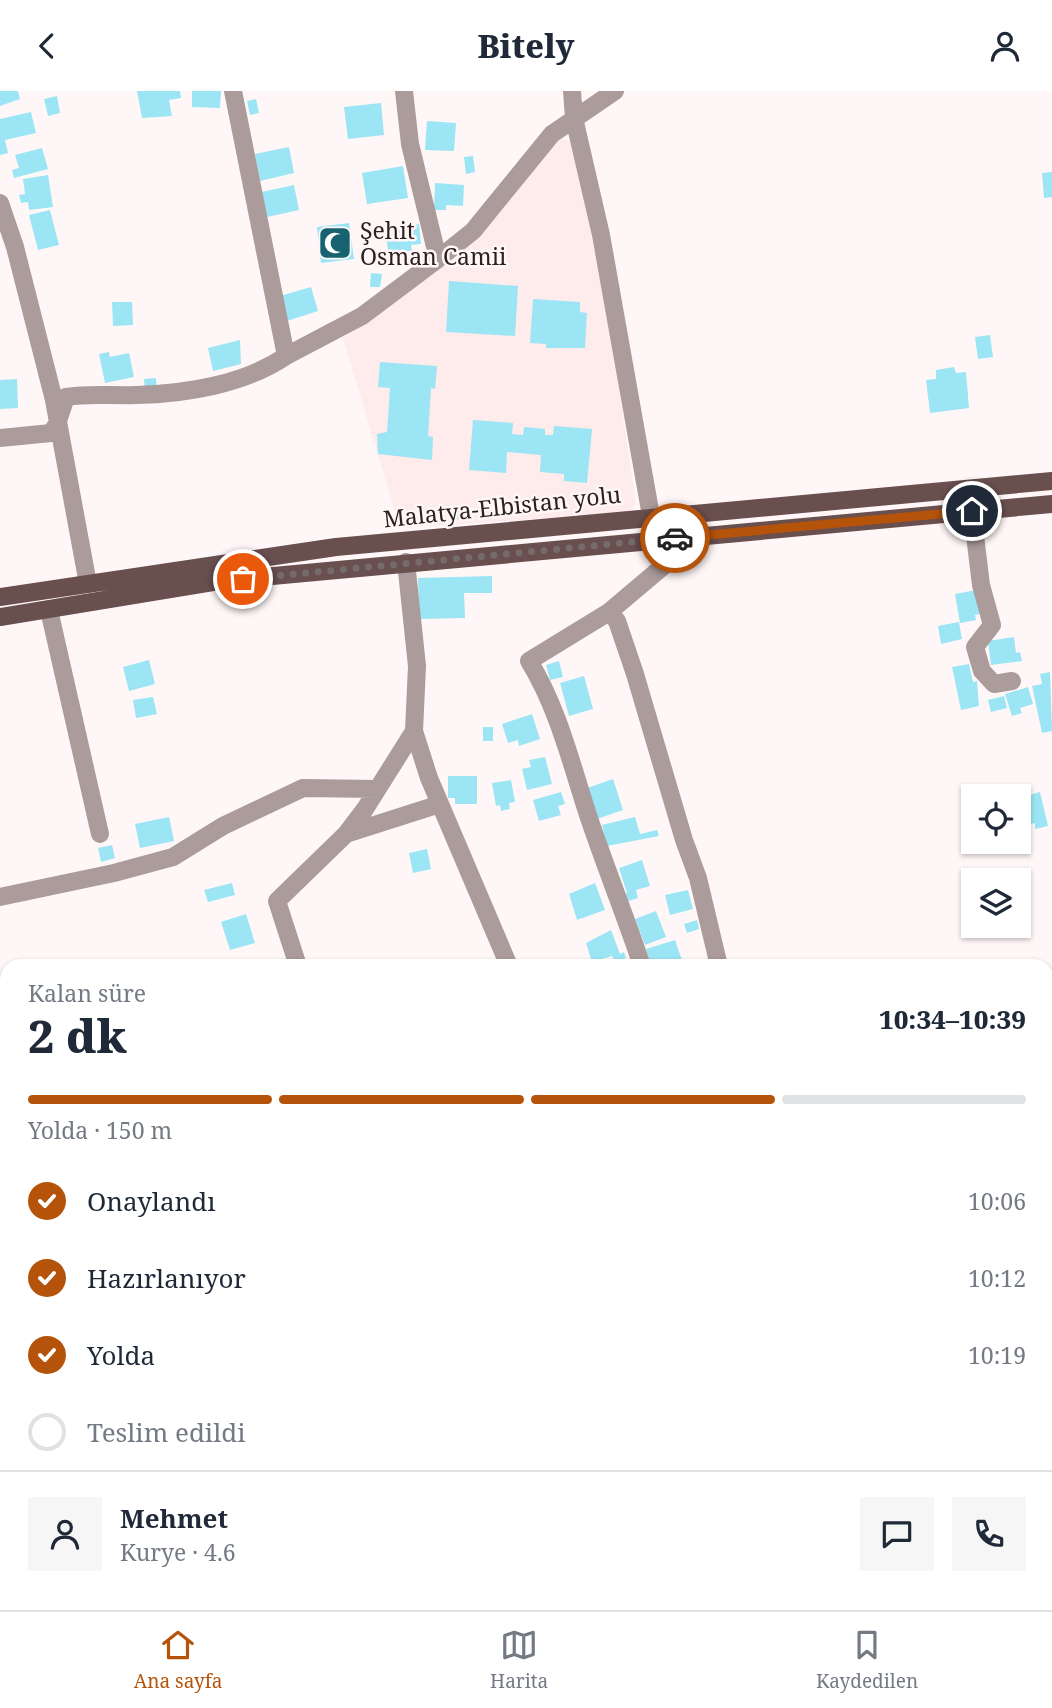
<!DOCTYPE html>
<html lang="tr">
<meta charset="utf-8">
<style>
body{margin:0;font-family:"Noto Serif",serif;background:#f6f6f7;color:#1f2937;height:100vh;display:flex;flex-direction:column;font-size:26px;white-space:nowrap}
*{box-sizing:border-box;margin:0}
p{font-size:23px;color:#747a83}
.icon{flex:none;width:38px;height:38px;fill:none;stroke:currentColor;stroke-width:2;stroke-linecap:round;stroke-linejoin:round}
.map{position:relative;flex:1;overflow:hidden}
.sheet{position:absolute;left:0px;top:868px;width:1054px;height:651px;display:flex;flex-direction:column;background:#fff;border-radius:21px 21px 0 0;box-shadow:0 2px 5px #0004}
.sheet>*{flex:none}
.fabs{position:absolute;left:961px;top:693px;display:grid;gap:14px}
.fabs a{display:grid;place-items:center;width:70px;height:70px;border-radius:0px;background:#fff;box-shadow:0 2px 5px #0004;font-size:35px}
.pin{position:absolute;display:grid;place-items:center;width:60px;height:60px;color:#fff;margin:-30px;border:4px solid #fff;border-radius:50%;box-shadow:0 2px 7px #0007}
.courier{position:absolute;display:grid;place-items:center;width:70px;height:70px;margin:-35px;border:5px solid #b45309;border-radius:50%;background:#fff;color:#222;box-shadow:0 2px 9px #0007}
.head em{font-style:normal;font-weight:800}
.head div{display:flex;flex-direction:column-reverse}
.head{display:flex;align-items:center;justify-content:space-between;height:119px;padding:0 28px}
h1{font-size:46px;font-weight:800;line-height:52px}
.bar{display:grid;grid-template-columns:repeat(4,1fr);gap:10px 7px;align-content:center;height:84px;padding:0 28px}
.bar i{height:9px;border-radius:5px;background:#e0e1e3}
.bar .current{background:#b45309}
.bar p{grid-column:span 4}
.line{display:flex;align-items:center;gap:18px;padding:0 28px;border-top:2px solid #e0e1e3}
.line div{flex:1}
.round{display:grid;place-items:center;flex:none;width:74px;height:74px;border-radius:0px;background:#f6f6f7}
ol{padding:0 28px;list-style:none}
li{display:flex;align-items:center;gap:21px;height:77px}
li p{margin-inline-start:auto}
li .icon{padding:7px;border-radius:50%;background:#b45309;color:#fff;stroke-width:4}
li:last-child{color:#747a83}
li i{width:38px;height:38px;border:4px solid #e0e1e3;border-radius:50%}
header{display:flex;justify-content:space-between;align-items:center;height:91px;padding:0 28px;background:#fff;font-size:32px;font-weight:800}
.menu{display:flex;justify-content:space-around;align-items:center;height:98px;border-top:2px solid #e0e1e3;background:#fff;font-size:19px;color:#747a83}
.menu a{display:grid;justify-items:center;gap:4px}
.menu .current{color:#b45309}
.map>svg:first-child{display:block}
.built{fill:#feebeb}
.building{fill:#9be5f4}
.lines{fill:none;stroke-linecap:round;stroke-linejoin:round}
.minor{stroke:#ab9b9b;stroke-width:18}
.major{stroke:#6a4f4f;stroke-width:18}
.done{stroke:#766b6b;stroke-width:7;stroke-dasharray:0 12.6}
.route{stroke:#b45309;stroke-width:9}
.labels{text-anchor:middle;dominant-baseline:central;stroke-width:5;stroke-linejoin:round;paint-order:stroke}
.poi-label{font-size:23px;fill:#2d201f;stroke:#fff7f7;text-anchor:start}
.street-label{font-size:23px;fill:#2d201f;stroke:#fff7f7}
</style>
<header><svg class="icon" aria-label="back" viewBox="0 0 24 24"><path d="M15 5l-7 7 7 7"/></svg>Bitely<svg class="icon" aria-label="person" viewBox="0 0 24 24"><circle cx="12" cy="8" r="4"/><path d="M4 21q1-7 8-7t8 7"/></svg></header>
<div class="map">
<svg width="1052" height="1519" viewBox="0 0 1052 1519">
<rect width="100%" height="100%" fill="#fff7f7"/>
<path class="built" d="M556 48 572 50 609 231 636 413 627 422 400 437 343 247 438 180 498 124Z"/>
<path class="building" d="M0 0H18L20 8 0 15Z
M137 0H180L181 7 169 9 172 25 142 27Z
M192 0H221L220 17 192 16Z
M57 5 60 22 48 25 44 8Z
M256 8 259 22 250 24 247 10Z
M381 12 384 44 348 48 344 16Z
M31 21 36 42 5 49 8 62 0 64V28Z
M427 30 456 32 454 60 425 59Z
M289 56 294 82 260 90 255 63Z
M42 57 48 78 14 87 12 79 19 77 15 64Z
M473 65 475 81 466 83 464 66Z
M403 75 408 107 367 113 362 82Z
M1052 81V106L1044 107 1042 82Z
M48 84 53 116 29 119 28 111 21 112 19 104 25 103 23 88Z
M435 92 464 94 463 115 446 114V119H434Z
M294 94 299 119 267 126 262 101Z
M50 119 59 154 38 159 29 124Z
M349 132 354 168 321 172 317 136Z
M419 133 421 153 411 154 412 160H388L385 137Z
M371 182 382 183 380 196H370Z
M449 190 518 195 515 245 446 241Z
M311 196 318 220 287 230 280 205Z
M533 208 580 211V221L587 222 585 257H546V253L530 252Z
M112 211H132L133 234 113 235Z
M990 244 993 266 978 268 975 246Z
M240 249 241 273 213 280 208 257Z
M109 261 110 266 129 262 134 286 105 292 99 263Z
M380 271 437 275 435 298 431 297 428 345 433 346 432 369 378 363 377 343 387 341 390 297 378 296Z
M954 276 956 282 966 281 969 317 930 322 926 289 936 288V279Z
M156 287 157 300 145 301 144 288Z
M17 288 18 317 0 318V289Z
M473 329 513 332 512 343 523 344 524 336 545 338V344H553L554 335 592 338 587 392 564 390V383L540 381 541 364 507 361 506 382 469 379Z
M460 420 461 428 451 429 450 421Z
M492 485V502H464L465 527 419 528 418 487Z
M976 499 980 523 975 524 976 529 960 532 955 503Z
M959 531 962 548 941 553 938 535Z
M1014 546 1016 562 1020 561 1022 570 991 574 988 550Z
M149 569 155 593 129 600 123 576Z
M559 570 563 586 550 589 546 574Z
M969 573 973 591 977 590 979 615 961 619 952 576Z
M1050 581 1052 640 1042 642 1032 595 1042 593 1040 583Z
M584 585 593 618 569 625 560 592Z
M1028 596 1033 613 1020 617 1022 622 1012 625 1005 603Z
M1004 605 1007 617 991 621 988 609Z
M153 606 157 623 136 627 133 609Z
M532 623 540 648 519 655 518 649 508 652 502 633Z
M483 636H493V650H483Z
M545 666 552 693 527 699 522 678 531 676 529 669Z
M448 685H477V713H455V707H448Z
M613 688 623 719 597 728 587 697Z
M511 689 515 711 509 712 510 718 501 720 500 714 496 715 492 692Z
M561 701 565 713 558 715 561 724 539 730 533 709Z
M1040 701 1048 735 1035 738V732L1018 736V707Z
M169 726 174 750 140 757 135 733Z
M635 726 640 743 657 739 659 745 607 755 602 734Z
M112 754 115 767 101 771 98 757Z
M427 758 431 778 413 782 409 762Z
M642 769 650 795 636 799 638 807 625 811 623 804 627 802 619 777Z
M232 792 235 804 208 811 204 799Z
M595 792 605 819 577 829 569 803Z
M688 799 693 818 670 824 665 804Z
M656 820 666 846 645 854 635 828Z
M246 823 255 852 230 859 221 831Z
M697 829 699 838 687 842 684 833Z
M611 839 620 863 624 861 626 867 615 871 612 865 592 871 586 852Z
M675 849 684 875H651L646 858Z
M7 943V964L0 966V944Z
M7 1187V1212L0 1213V1189Z
M7 1258V1290L0 1292V1261Z
M7 1431V1455L5 1456 0 1433Z
M7 1492V1512H23L25 1516 9 1519 0 1494Z
M726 1512H757L762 1519H730Z"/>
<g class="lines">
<path class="minor" d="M233 0 286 265 362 225 438 168 473 140 552 43 615 0
M404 0 410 53 438 168
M572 0 574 27 601 144 651 425
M0 112 15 156 54 309 88 493
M0 347 51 342 57 333 66 306C90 302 112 305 136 304 186 303 245 293 286 265
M972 420 981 494 992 534 975 556 982 580 994 593 1012 590
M49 519 100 743
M609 521 617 530 635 583 684 749 698 787 719 875
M414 640 429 687 509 875
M346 743 440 713
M0 806 114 782 173 766 223 735 303 697 377 698
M298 875 277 810 346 743 365 718 414 640 417 575 406 471
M642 875C625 824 605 775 588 724 571 672 558 617 529 570L609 521 699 445
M0 1020 7 1038
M1046 1231 1052 1229
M0 1378 7 1395
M55 1512 57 1519
M367 1512 370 1519
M537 1512 540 1519
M724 1512 726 1519
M114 1519 143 1512"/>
<path class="major" d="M0 506 336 456 1052 390
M0 526 219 490 1052 413"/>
</g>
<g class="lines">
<path class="done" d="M243 488 675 447"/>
<path class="route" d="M675 447 972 420"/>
</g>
<defs>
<symbol id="mosque-square" viewBox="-11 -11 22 22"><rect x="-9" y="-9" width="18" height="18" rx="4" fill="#17626f" stroke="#fff7f7"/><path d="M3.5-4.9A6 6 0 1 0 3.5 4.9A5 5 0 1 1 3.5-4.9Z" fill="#fff"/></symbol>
</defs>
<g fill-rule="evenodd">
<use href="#mosque-square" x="316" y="133" width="38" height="38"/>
</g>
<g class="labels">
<g class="poi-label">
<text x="360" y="139">Şehit<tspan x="360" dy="26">Osman Camii</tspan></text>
</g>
<g class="street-label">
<text transform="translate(502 415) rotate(-6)">Malatya-Elbistan yolu</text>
</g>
</g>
</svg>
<div class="fabs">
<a><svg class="icon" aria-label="locate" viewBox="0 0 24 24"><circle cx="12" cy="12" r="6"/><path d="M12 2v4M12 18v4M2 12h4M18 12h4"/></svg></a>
<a><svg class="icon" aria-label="layers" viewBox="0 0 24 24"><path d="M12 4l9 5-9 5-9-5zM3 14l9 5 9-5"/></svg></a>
</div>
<div class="pin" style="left:243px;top:488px;background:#ea580c"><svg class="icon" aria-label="bag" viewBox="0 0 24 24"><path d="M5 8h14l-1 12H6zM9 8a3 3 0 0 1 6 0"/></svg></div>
<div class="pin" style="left:972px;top:420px;background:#1f2937"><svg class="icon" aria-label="home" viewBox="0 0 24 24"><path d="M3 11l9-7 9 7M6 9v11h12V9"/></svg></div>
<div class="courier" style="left:675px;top:447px"><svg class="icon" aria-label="car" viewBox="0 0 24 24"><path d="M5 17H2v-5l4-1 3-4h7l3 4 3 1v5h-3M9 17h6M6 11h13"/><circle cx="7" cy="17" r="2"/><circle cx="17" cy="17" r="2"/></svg></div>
<section class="sheet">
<div class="head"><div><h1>2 dk</h1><p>Kalan süre</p></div><em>10:34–10:39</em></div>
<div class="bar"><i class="current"></i><i class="current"></i><i class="current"></i><i></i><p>Yolda · 150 m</p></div>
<ol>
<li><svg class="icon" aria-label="check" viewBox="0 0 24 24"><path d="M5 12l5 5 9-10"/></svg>Onaylandı<p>10:06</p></li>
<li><svg class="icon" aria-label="check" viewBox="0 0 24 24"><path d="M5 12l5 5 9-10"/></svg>Hazırlanıyor<p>10:12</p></li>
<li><svg class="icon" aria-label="check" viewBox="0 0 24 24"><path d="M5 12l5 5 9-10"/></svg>Yolda<p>10:19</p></li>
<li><i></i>Teslim edildi</li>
</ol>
<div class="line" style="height:126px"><a class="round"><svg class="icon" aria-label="person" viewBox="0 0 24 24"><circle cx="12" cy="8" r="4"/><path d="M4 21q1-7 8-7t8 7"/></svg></a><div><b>Mehmet</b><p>Kurye · 4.6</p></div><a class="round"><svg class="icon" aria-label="chat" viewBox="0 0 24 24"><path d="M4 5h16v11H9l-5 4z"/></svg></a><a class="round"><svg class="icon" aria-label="phone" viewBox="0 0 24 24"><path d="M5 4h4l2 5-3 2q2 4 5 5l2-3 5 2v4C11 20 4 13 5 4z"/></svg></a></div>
</section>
</div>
<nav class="menu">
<a class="current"><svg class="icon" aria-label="home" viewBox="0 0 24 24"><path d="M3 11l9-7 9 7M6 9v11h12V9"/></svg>Ana sayfa</a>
<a><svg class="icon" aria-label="map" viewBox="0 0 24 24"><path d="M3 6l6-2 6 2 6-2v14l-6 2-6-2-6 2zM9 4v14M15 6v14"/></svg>Harita</a>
<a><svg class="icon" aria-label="saved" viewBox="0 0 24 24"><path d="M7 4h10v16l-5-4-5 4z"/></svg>Kaydedilen</a>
</nav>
